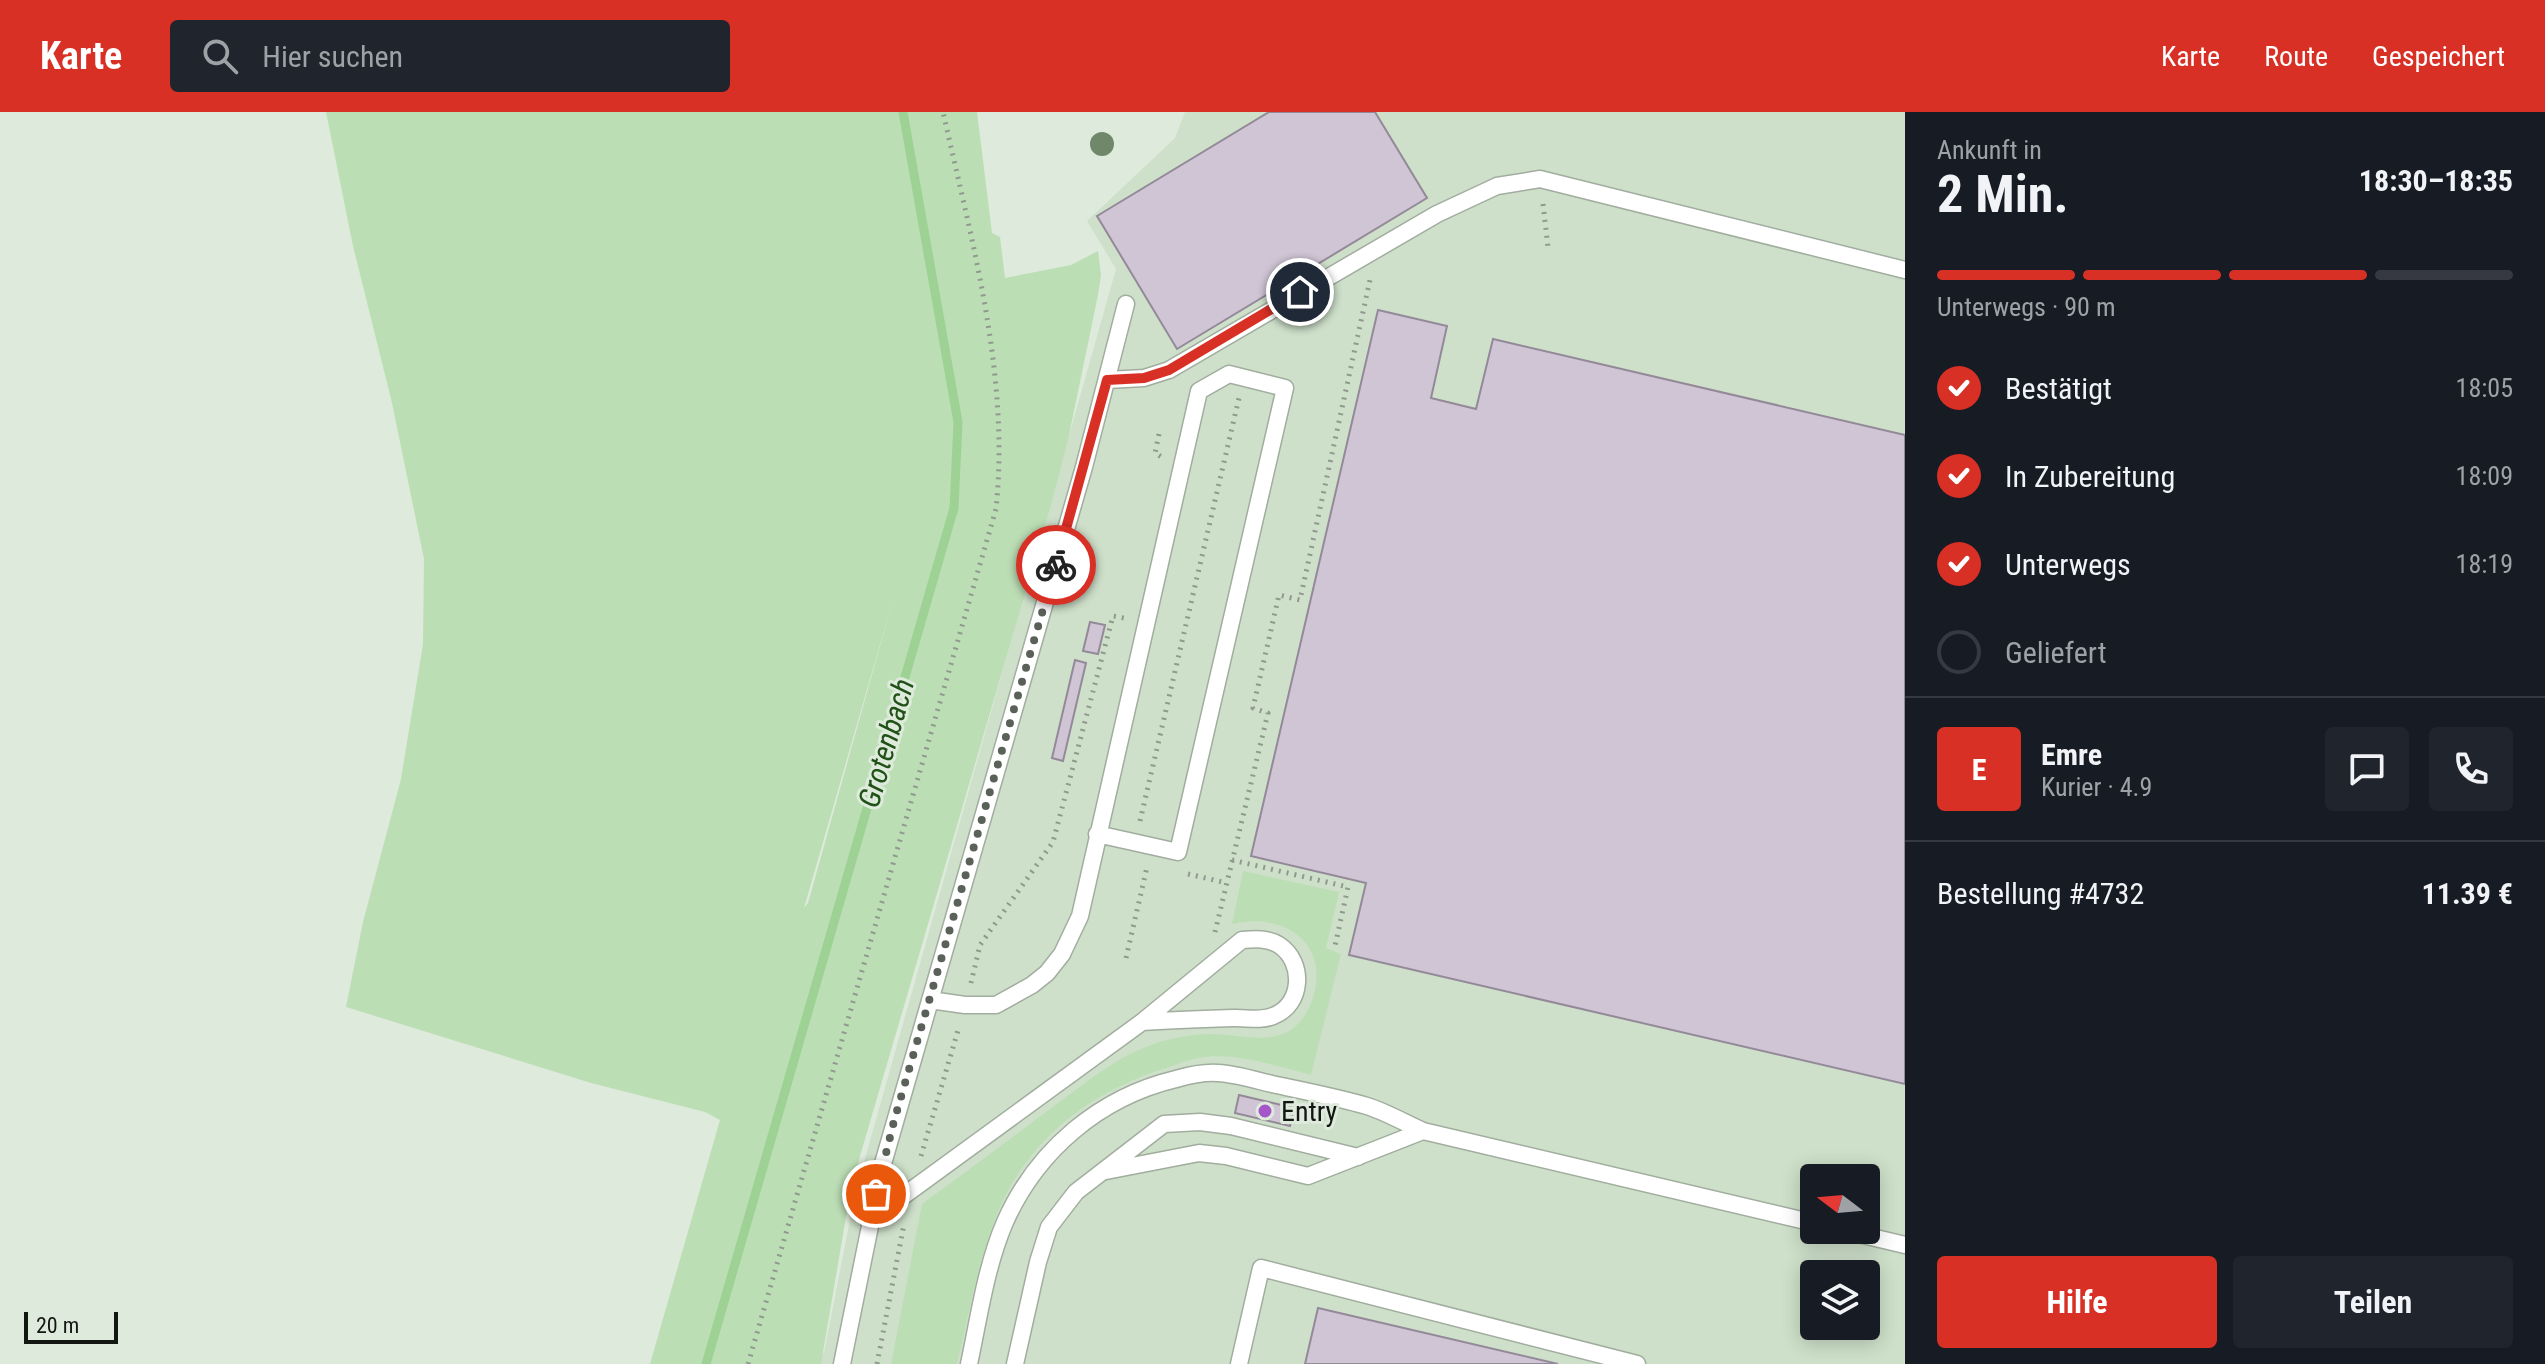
<!DOCTYPE html>
<html lang="de">
<meta charset="utf-8">
<style>
body{margin:0;font-family:"Roboto Condensed",sans-serif;background:#20242c;color:#f1f3f6;height:100vh;display:flex;flex-direction:column;font-size:30px;white-space:nowrap}
*{box-sizing:border-box;margin:0}
p{font-size:26px;color:#9ea1a6}
.icon{flex:none;width:44px;height:44px;fill:none;stroke:currentColor;stroke-width:2;stroke-linecap:round;stroke-linejoin:round}
.map{position:relative;flex:1;overflow:hidden}
.drawer{display:flex;flex-direction:column;background:#171b24;width:640px}
.drawer>*{flex:none}
.needle{width:52px;rotate:286deg}
.tools{position:absolute;left:1800px;top:1052px;display:grid;gap:16px}
.tools a{display:grid;place-items:center;width:80px;height:80px;border-radius:8px;background:#171b24;box-shadow:0 4px 20px #0003;font-size:40px}
.scale{position:absolute;left:24px;bottom:20px;width:94px;box-sizing:border-box;padding-left:8px;border:4px solid #131712;border-top:0;font-size:22px;line-height:28px;white-space:nowrap;color:#131712;-webkit-text-stroke:6px #deeadb;paint-order:stroke}
.pin{position:absolute;display:grid;place-items:center;width:68px;height:68px;color:#fff;margin:-34px;border:4px solid #fff;border-radius:50%;box-shadow:0 2px 8px #0007}
.courier{position:absolute;display:grid;place-items:center;width:80px;height:80px;margin:-40px;border:6px solid #d93025;border-radius:50%;background:#fff;color:#222;box-shadow:0 2px 10px #0007}
.overview em{font-style:normal;font-weight:700}
.overview div{display:flex;flex-direction:column-reverse}
.overview{display:flex;align-items:center;justify-content:space-between;height:136px;padding:0 32px}
h1{font-size:52px;font-weight:700;line-height:60px}
.bar{display:grid;grid-template-columns:repeat(4,1fr);gap:12px 8px;align-content:center;height:96px;padding:0 32px}
.bar i{height:10px;border-radius:6px;background:#363941}
.bar .on{background:#d93025}
.bar p{grid-column:span 4}
.line{display:flex;align-items:center;gap:20px;padding:0 32px;border-top:2px solid #363941}
.line div{flex:1}
.round{display:grid;place-items:center;flex:none;width:84px;height:84px;border-radius:8px;background:#20242c}
ol{padding:0 32px;list-style:none}
li{display:flex;align-items:center;gap:24px;height:88px}
li p{margin-inline-start:auto}
li .icon{padding:8px;border-radius:50%;background:#d93025;color:#fff;stroke-width:4}
li:last-child{color:#9ea1a6}
li i{width:44px;height:44px;border:4px solid #363941;border-radius:50%}
.primary-button{display:flex;gap:16px;margin-top:auto;padding:16px 32px}
.primary-button a{flex:1;height:92px;border-radius:8px;background:#d93025;color:#fff;font-size:32px;font-weight:700;line-height:92px;text-align:center}
.primary-button a+a{background:#20242c;color:#f1f3f6}
header{display:flex;align-items:center;gap:48px;box-sizing:border-box;height:112px;padding:0 40px;background:#d93025;color:#fff}
header strong{font-size:38px}
nav{display:flex;gap:44px;margin-inline-start:auto;font-size:28px}
.search{width:560px;height:72px;background:#20242c;display:flex;align-items:center;gap:20px;box-sizing:border-box;padding:0 28px;border-radius:8px;color:#9ea1a6;font-size:30px}
main{display:flex;flex:1;min-height:0}
.map>svg:first-child{display:block}
.built{fill:#cee0ca;fill-rule:evenodd}
.green{fill:#bcdeb5;fill-rule:evenodd}
.lines{fill:none;stroke-linecap:round;stroke-linejoin:round}
.stream{stroke:#9ed295;stroke-width:9}
.building{fill:#cfc5d4;stroke:#938998;stroke-width:2}
.service-casing{stroke:#a1ad9e;stroke-width:19}
.path{stroke:#90998e;stroke-width:5;stroke-dasharray:2 6;stroke-linecap:butt}
.service{stroke:#fff;stroke-width:16}
.tree{fill:#6f886a}
.done{stroke:#5a6158;stroke-width:8;stroke-dasharray:0 14.4}
.route{stroke:#d93025;stroke-width:10}
.poi-dot{fill:#a556c8;stroke:#deeadb;stroke-width:3}
.labels{text-anchor:middle;dominant-baseline:central;stroke-width:6;stroke-linejoin:round;paint-order:stroke}
.poi-label{font-size:28px;fill:#131712;stroke:#deeadb;text-anchor:start}
.water-label{font-size:30px;font-style:italic;fill:#205116;stroke:#deeadb}
</style>
<header>
<strong>Karte</strong>
<div class="search"><svg class="icon" aria-label="search" viewBox="0 0 24 24"><circle cx="10" cy="10" r="6"/><path d="M15 15l6 6"/></svg>Hier suchen</div>
<nav><a>Karte</a><a>Route</a><a>Gespeichert</a></nav>
</header>
<main>
<div class="map">
<svg width="1905" height="1252" viewBox="0 0 1905 1252">
<rect width="100%" height="100%" fill="#deeadb"/>
<path class="built" d="M1185 0H1905V1252H781L786 1231 824 1241 854 1087 866 1043 1116 157 1087 109 1175 26ZM1814 1066H1866V1118H1814ZM1814 1162H1866V1214H1814Z"/>
<path class="green" d="M326 0H977L992 121 1000 125 1005 166 1071 153 1098 139 1101 163 1098 183 1068 328 1051 393 860 1044 847 1099 821 1252H650L720 1008 705 1000 591 971 346 895 363 810 401 667 423 532 424 447 392 291 353 134ZM894 484 808 791 804 796Z
M1243 759 1339 780 1326 836 1341 842 1311 963C1275 954 1235 939 1198 946 1186 948 1174 954 1163 957 1088 981 1025 1030 996 1105 977 1152 969 1203 957 1252H891L922 1092C966 1060 1010 1027 1054 994 1082 974 1113 947 1146 935 1165 927 1190 922 1211 922 1237 922 1265 932 1289 919 1299 913 1307 902 1311 891 1333 834 1286 799 1232 812Z"/>
<g class="lines">
<path class="stream" d="M706 1252 954 396 958 310 903 0"/>
</g>
<path class="building" d="M1269 0H1375L1427 86 1177 237 1097 104Z
M1378 198 1447 214 1431 286 1476 297 1493 227 1905 323V972L1349 843 1366 771 1251 744Z
M1090 510 1105 513 1098 542 1083 539Z
M1075 548 1086 551 1063 649 1052 646Z
M1239 983 1294 996 1290 1014 1235 1001Z
M1318 1196 1558 1252H1305Z"/>
<g class="lines">
<defs>
<path id="service" d="M1107 268 1144 266 1169 258 1437 102 1497 74 1540 67 1905 158
M930 888 965 893H996L1032 873 1047 861 1062 842 1080 804 1199 279 1229 262 1285 276 1178 740 1097 722
M1106 1059 1199 1041 1226 1044 1308 1064 1423 1019
M869 1109 1142 910 1242 828C1255 827 1268 826 1279 833 1305 850 1303 893 1273 904 1261 909 1249 906 1236 906 1205 907 1173 908 1142 910
M1842 1118 1905 1133
M842 1252 882 1055 1084 355 1126 192
M969 1252C979 1205 986 1154 1005 1110 1037 1038 1100 985 1176 967 1190 963 1204 960 1218 961 1236 962 1255 968 1272 972 1304 979 1336 985 1367 994 1386 1000 1405 1011 1423 1019L1814 1111
M1015 1252 1038 1150 1049 1115 1076 1080 1164 1012 1200 1010 1231 1014 1358 1045
M1239 1252 1261 1156 1637 1252"/>
</defs>
<use href="#service" class="service-casing"/>
<path class="path" d="M1543 92 1548 135
M1159 322 1155 341 1163 346
M1140 709 1239 286
M1232 748 1348 775 1335 834
M1188 762 1227 771
M1215 820 1268 601 1253 596 1279 483 1300 488 1370 168
M1126 846 1147 755
M971 871 980 833 1053 730 1113 504 1124 506
M921 1044 959 915
M748 1252 996 397C1010 264 972 130 943 0
M877 1252 904 1112"/>
<use href="#service" class="service"/>
</g>
<circle class="tree" cx="1102" cy="32" r="12"/>
<g class="lines">
<path class="done" d="M876 1082 894 1009 1056 453"/>
<path class="route" d="M1056 453 1107 268 1144 266 1169 258 1300 180"/>
</g>
<circle class="poi-dot" cx="1265" cy="999" r="8"/>
<g class="labels">
<g class="poi-label">
<text x="1281" y="999">Entry</text>
</g>
<g class="water-label">
<text transform="translate(886 631) rotate(-74)">Grotenbach</text>
</g>
</g>
</svg>
<div class="tools">
<a><svg class="needle" viewBox="-14 -14 28 28"><path d="M0-13l5 13h-10z" fill="#e53935"/><path d="M0 13l5-13h-10z" fill="#9ea1a6"/></svg></a>
<a><svg class="icon" aria-label="layers" viewBox="0 0 24 24"><path d="M12 4l9 5-9 5-9-5zM3 14l9 5 9-5"/></svg></a>
</div>
<div class="scale">20 m</div>
<div class="pin" style="left:876px;top:1082px;background:#ea580c"><svg class="icon" aria-label="bag" viewBox="0 0 24 24"><path d="M5 8h14l-1 12H6zM9 8a3 3 0 0 1 6 0"/></svg></div>
<div class="pin" style="left:1300px;top:180px;background:#1f2937"><svg class="icon" aria-label="home" viewBox="0 0 24 24"><path d="M3 11l9-7 9 7M6 9v11h12V9"/></svg></div>
<div class="courier" style="left:1056px;top:453px"><svg class="icon" aria-label="bike" viewBox="0 0 24 24"><circle cx="6" cy="16" r="4"/><circle cx="18" cy="16" r="4"/><path d="M6 16l4-8h5l3 8M10 8l3 8H6M13 5h3"/></svg></div>
</div>
<section class="drawer">
<div class="overview"><div><h1>2 Min.</h1><p>Ankunft in</p></div><em>18:30–18:35</em></div>
<div class="bar"><i class="on"></i><i class="on"></i><i class="on"></i><i></i><p>Unterwegs · 90 m</p></div>
<ol>
<li><svg class="icon" aria-label="check" viewBox="0 0 24 24"><path d="M5 12l5 5 9-10"/></svg>Bestätigt<p>18:05</p></li>
<li><svg class="icon" aria-label="check" viewBox="0 0 24 24"><path d="M5 12l5 5 9-10"/></svg>In Zubereitung<p>18:09</p></li>
<li><svg class="icon" aria-label="check" viewBox="0 0 24 24"><path d="M5 12l5 5 9-10"/></svg>Unterwegs<p>18:19</p></li>
<li><i></i>Geliefert</li>
</ol>
<div class="line" style="height:144px"><b class="round" style="background:#d93025;color:#fff">E</b><div><b>Emre</b><p>Kurier · 4.9</p></div><a class="round"><svg class="icon" aria-label="chat" viewBox="0 0 24 24"><path d="M4 5h16v11H9l-5 4z"/></svg></a><a class="round"><svg class="icon" aria-label="phone" viewBox="0 0 24 24"><path d="M5 4h4l2 5-3 2q2 4 5 5l2-3 5 2v4C11 20 4 13 5 4z"/></svg></a></div>
<div class="line" style="height:104px"><div>Bestellung #4732</div><b>11.39 €</b></div>
<div class="primary-button"><a>Hilfe</a><a>Teilen</a></div>
</section>
</main>
